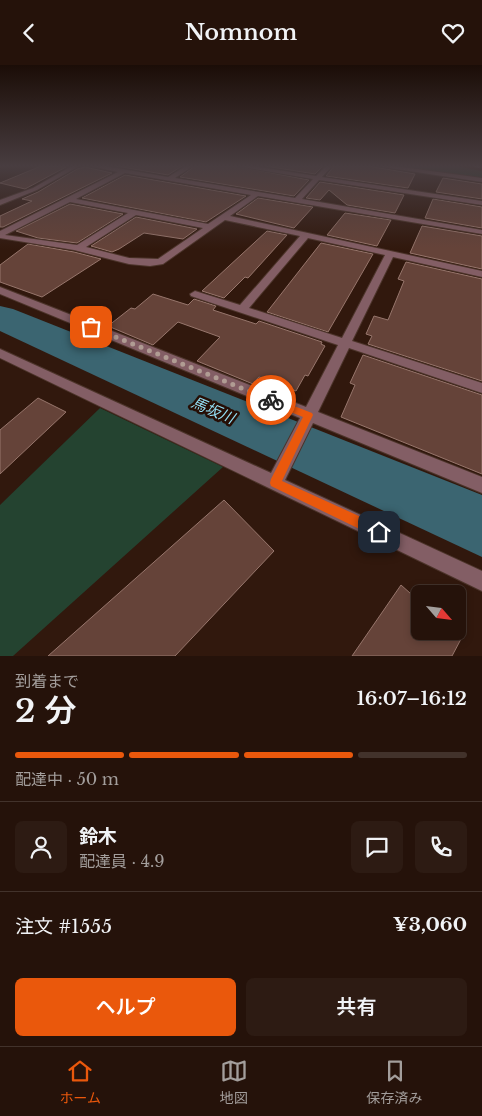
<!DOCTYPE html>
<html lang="ja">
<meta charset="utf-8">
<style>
body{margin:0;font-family:"Libre Baskerville","Noto Sans JP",serif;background:#2d1b13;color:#f1f3f6;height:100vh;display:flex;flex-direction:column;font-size:19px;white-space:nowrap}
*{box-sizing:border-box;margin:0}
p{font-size:16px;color:#a39e9c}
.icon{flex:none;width:28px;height:28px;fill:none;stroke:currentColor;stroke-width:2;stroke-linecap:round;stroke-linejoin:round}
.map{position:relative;height:591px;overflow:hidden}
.sheet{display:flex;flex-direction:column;background:#25120a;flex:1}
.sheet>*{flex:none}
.needle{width:32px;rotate:118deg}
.controls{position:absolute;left:411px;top:520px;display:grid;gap:10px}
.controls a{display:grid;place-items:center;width:55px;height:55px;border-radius:8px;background:#25120a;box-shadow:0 2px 8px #0003,0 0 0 1px #42322b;font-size:25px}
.pin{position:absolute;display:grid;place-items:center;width:42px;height:42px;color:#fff;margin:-21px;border-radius:10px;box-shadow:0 2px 8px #0006}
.courier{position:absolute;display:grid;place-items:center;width:50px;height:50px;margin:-25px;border:4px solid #ea580c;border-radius:50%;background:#fff;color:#222;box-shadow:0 1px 6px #0007}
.head em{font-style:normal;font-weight:600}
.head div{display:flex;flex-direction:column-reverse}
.head{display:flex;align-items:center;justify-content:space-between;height:85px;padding:0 15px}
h1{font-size:32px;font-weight:600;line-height:38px}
.bar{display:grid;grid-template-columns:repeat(4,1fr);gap:8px 5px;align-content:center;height:60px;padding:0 15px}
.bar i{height:6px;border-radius:4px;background:#42322b}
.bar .current{background:#ea580c}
.bar p{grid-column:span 4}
.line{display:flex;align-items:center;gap:12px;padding:0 15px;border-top:1px solid #42322b}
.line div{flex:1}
.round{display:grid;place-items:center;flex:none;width:52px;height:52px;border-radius:8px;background:#2d1b13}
.action{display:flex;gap:10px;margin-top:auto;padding:10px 15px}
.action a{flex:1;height:58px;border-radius:8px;background:#ea580c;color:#fff;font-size:20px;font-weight:600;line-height:58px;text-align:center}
.action a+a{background:#2d1b13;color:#f1f3f6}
header{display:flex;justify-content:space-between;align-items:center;height:65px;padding:0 15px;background:#25120a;font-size:22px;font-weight:600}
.menu{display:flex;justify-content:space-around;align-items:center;height:70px;border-top:1px solid #42322b;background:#25120a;font-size:14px;color:#a39e9c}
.menu a{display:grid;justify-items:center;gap:2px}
.menu .current{color:#ea580c}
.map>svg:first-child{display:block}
.green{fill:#244330}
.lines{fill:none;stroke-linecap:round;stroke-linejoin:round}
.river{fill:#3b6571;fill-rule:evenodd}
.building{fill:#654339;stroke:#97766c}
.minor-casing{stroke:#4c342a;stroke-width:2}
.minor{fill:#835e65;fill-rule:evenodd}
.rail{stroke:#baa69d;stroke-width:2;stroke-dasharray:4.5 2;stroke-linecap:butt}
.route{fill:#ea580c}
.done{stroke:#b09c93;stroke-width:5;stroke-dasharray:0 9}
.labels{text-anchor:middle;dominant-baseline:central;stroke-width:5;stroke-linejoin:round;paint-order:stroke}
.water-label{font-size:15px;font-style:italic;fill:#92def4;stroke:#260e05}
</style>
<header><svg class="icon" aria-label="back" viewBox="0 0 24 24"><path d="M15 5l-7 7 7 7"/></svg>Nomnom<svg class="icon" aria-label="heart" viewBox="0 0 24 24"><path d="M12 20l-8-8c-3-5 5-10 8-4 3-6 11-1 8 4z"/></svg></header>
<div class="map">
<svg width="482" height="591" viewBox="0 0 482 591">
<rect width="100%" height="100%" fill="#31180d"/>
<path class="green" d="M409 101H456L482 106V113L408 103Z
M100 343 223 402 13 591H0V440Z"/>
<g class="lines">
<path class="river" d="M0 241 13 244 482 430V492L0 266Z"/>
</g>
<path class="building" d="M41 101 66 102 25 124 0 118Z
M116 101H182L168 110Z
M195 101H235L309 115 294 131 180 112Z
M265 101H323L315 109Z
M334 101H368L415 109 408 123 326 111Z
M85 102 112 108 3 162H0V151L32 136 22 134 38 127 77 104Z
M125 110 246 131 206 157 82 133Z
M443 113 482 119V134L436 127Z
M320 117 404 130 395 148 347 140 329 125 320 135 306 133Z
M258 133 313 142 294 163 236 149Z
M433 134 482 142V163L425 153Z
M70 139 123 149 77 178 38 173 16 166Z
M345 148 391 155 377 181 327 170Z
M136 152 197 164 183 174 144 168 119 184 112 187 91 181Z
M422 161 482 171V204L410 188Z
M267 166 287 170 248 213 245 212 224 233 202 226Z
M321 178 373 189 328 267 267 247Z
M28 179 74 187 101 194 42 232 0 217V200Z
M406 197 482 214V316L368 279 372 271 366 269 374 251 388 255 404 216 398 214Z
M153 229 188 240 194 234 216 241 213 245 256 259 259 256 322 277 321 279 325 281 308 311 305 310 296 326 259 312 253 319 197 296 220 272 178 257 153 280 108 261 131 243 135 244Z
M363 290 482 330V409L341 352 355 320 350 318Z
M38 333 66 347 0 409V365Z
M224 435 274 486 175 591H48Z
M401 520 420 537V566H452L461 574 452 591H352Z"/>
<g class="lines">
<defs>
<path id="minor" d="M72 101H79L37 125 0 140V135L33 123Z
M91 101H105L168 112 186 101H193L175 113 295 133 313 114 237 101H252L316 111 326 101H332L322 112 482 136V140L319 115 302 134 482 165V169L258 131 230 151 482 206V212L393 192 352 276 482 318V328L349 283 318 347 482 412V428L313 358 285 415 482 506V526L0 293V284L271 408 300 353 0 229V222L306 342 338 280 191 231 190 229 195 226 240 240 300 171 225 155 163 199 150 201 129 199 74 185 0 173V166L118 107ZM125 108 251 130 208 159 76 134ZM70 137 128 148 77 180 5 170ZM136 150 203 163 158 194 129 193 86 182ZM308 173 385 190 342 273 249 243Z
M377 101H394L482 113V117Z"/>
</defs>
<use href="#minor" class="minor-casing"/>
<use href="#minor" class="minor"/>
<path class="rail" d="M475 101 482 102"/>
</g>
<linearGradient id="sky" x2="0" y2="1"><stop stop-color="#1b0d07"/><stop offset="0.55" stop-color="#483d40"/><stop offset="1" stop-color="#483d40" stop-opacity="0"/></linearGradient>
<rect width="482" height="184" fill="url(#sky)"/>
<path class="route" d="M271 332 312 348 313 350 282 416 383 462 385 467 383 471 379 473 374 471 271 421 270 418 271 414 303 352 268 338 266 335Z"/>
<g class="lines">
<path class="done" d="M91 262 271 335"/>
</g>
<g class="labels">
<g class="water-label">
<text transform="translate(213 345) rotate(23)">馬坂川</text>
</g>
</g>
</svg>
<div class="controls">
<a><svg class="needle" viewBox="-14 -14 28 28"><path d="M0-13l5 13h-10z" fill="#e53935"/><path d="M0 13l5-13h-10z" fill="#a39e9c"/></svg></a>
</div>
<div class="pin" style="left:91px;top:262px;background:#ea580c"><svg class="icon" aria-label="bag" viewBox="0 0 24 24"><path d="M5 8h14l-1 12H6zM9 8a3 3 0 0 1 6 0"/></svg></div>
<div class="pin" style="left:379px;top:467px;background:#1f2937"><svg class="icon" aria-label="home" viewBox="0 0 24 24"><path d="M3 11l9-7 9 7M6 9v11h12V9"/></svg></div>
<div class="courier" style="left:271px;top:335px"><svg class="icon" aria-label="bike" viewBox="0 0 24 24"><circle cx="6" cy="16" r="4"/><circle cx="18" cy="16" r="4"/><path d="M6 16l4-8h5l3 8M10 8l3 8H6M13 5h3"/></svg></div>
</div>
<section class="sheet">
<div class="head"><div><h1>2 分</h1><p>到着まで</p></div><em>16:07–16:12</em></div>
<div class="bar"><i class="current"></i><i class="current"></i><i class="current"></i><i></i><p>配達中 · 50 m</p></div>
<div class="line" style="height:90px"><a class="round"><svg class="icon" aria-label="person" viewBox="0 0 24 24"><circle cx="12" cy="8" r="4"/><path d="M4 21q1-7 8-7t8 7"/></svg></a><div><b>鈴木</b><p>配達員 · 4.9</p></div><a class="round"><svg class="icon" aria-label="chat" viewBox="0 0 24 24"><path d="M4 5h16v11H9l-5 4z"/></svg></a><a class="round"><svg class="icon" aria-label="phone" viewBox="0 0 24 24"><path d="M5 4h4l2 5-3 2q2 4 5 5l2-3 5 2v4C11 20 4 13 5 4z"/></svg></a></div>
<div class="line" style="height:65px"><div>注文 #1555</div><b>¥3,060</b></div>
<div class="action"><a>ヘルプ</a><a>共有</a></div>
</section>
<nav class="menu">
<a class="current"><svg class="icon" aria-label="home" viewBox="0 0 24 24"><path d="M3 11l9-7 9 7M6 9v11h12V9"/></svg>ホーム</a>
<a><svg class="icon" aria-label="map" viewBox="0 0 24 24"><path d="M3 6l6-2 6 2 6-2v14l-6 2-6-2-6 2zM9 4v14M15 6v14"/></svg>地図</a>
<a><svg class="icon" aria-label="saved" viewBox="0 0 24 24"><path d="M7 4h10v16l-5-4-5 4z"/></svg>保存済み</a>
</nav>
